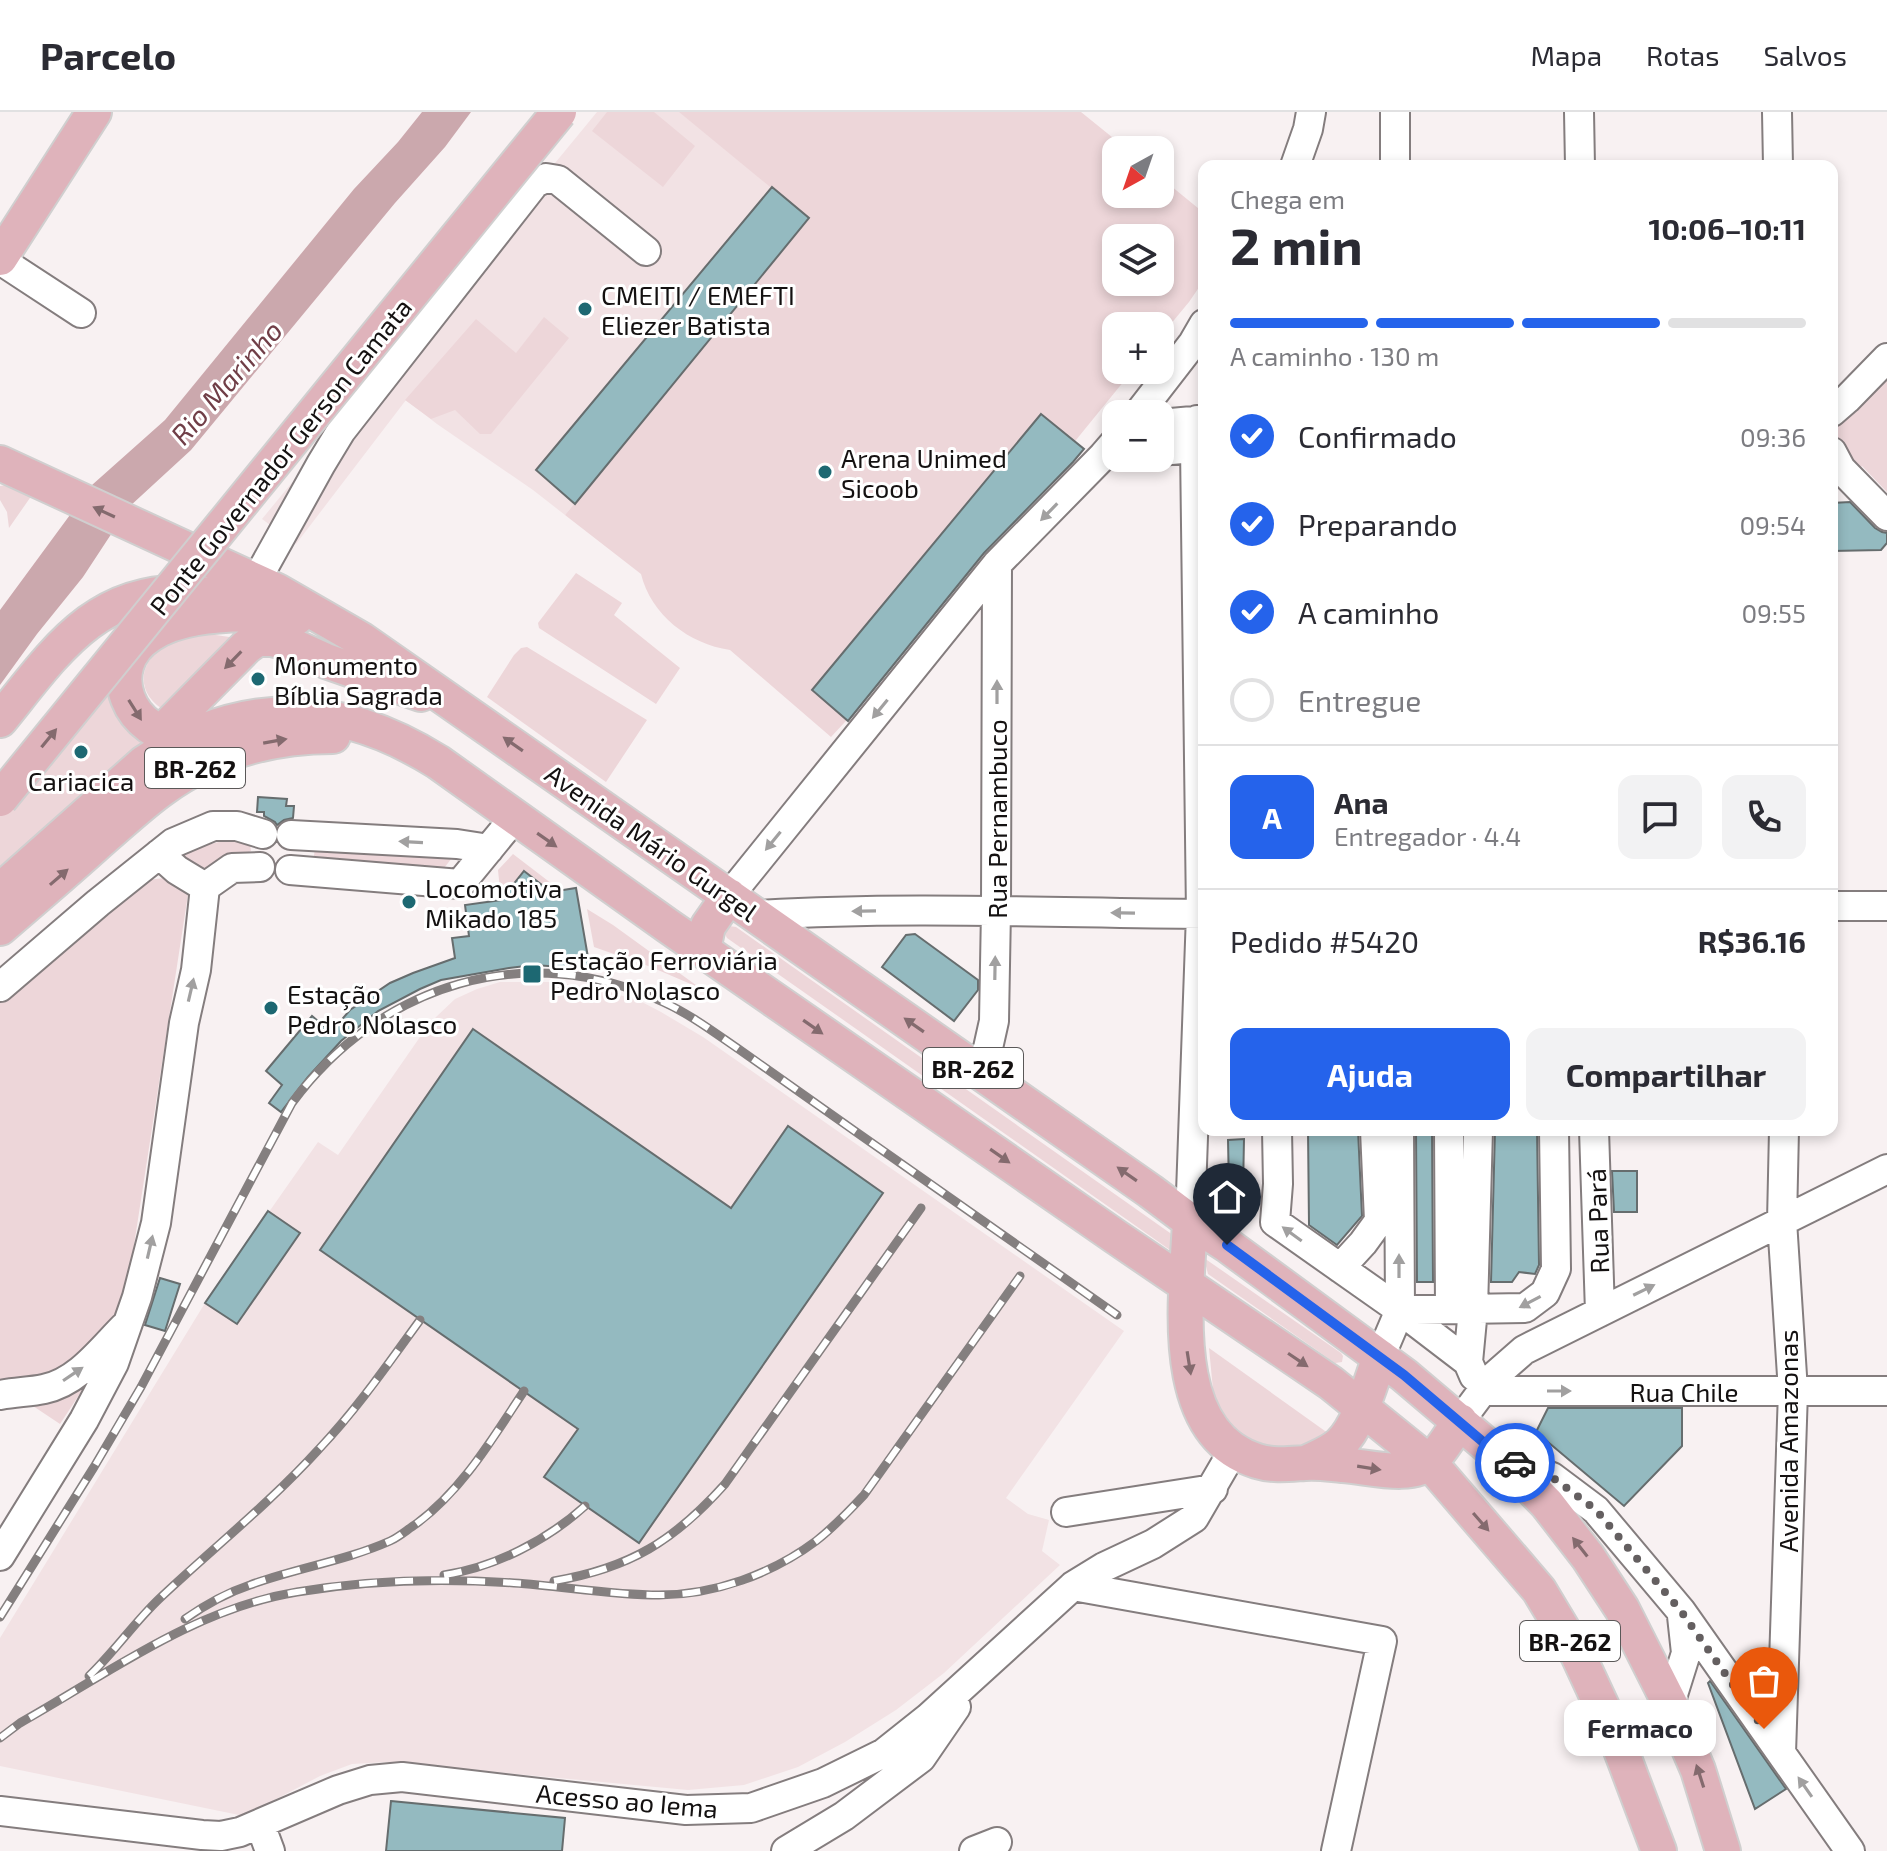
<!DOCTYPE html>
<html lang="pt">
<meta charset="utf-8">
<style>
body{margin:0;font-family:"Exo 2",sans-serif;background:#f2f2f3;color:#2b2b33;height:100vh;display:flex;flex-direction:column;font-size:30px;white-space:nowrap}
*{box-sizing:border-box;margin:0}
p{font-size:26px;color:#7c7c81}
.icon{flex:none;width:44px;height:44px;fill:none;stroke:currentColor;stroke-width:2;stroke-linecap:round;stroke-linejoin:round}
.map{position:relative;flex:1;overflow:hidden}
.details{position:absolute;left:1198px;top:48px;width:640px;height:976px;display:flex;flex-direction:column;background:#fff;border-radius:16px;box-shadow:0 4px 12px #0003}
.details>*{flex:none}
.needle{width:52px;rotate:220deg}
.controls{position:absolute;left:1102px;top:24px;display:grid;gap:16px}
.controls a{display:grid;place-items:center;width:72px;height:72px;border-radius:16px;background:#fff;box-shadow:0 4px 12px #0003;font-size:40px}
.pin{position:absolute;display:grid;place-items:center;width:68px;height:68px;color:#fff;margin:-82px -34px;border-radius:50% 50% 50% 0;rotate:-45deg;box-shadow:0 0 8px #0007}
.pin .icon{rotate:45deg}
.courier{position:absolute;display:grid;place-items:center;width:80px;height:80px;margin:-40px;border:6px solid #2563eb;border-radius:50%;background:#fff;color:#222;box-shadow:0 2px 10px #0007}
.bubble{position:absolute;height:56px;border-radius:16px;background:#fff;box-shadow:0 4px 12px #0003;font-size:26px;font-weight:700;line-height:56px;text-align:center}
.head em{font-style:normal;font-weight:700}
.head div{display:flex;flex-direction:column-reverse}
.head{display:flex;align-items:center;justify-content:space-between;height:136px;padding:0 32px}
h1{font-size:52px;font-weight:700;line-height:60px}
.bar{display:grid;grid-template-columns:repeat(4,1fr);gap:12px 8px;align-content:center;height:96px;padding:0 32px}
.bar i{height:10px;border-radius:6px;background:#e1e1e2}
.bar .active{background:#2563eb}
.bar p{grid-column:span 4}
.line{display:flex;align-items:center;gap:20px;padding:0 32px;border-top:2px solid #e1e1e2}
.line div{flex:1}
.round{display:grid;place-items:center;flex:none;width:84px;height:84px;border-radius:16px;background:#f2f2f3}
ol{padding:0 32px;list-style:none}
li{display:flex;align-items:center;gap:24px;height:88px}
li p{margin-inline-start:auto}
li .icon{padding:8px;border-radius:50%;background:#2563eb;color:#fff;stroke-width:4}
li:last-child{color:#7c7c81}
li i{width:44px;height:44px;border:4px solid #e1e1e2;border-radius:50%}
.action{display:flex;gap:16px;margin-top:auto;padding:16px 32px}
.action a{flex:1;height:92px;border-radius:16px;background:#2563eb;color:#fff;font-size:32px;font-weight:700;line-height:92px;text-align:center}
.action a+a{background:#f2f2f3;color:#2b2b33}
header{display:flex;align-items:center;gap:48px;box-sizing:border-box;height:112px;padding:0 40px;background:#fff;border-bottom:2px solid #e1e1e2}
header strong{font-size:38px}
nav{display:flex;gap:44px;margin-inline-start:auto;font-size:28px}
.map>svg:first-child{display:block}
.built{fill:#f2e2e4}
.green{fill:#edd6d9;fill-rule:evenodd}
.water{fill:#cba8ad}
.building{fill:#94bac0;stroke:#666d6e;stroke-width:2}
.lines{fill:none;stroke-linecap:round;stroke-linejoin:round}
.minor-casing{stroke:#847d7e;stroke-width:32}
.major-casing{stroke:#d0cfcf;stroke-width:38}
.minor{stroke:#fff;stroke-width:28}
.major{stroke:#dfb3bb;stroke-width:34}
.rail-casing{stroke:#847f7f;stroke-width:9}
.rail{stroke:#fff;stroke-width:6;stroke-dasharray:18;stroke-linecap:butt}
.major-bridge-casing{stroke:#d0cfcf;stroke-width:38;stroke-linecap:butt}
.major-bridge{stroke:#dfb3bb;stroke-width:34}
.oneway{fill:#846a6e}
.oneway2{fill:#a1a0a0}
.done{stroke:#645f60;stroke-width:8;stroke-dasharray:0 14.4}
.route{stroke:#2563eb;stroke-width:10}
.poi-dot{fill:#1d6872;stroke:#fff;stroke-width:3}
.labels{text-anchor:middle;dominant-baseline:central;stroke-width:6;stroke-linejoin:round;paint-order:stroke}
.shield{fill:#fff;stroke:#5a5858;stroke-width:2}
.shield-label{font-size:24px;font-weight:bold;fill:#141111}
.poi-label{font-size:26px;fill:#141111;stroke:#fff;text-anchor:start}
.street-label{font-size:26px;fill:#141111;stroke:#fff}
.water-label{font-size:28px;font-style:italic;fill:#703e47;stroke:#fff}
</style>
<header>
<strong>Parcelo</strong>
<nav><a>Mapa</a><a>Rotas</a><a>Salvos</a></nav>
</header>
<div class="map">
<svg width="1887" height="1739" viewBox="0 0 1887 1739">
<rect width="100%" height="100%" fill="#f8f1f2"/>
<path class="built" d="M597 0H680L809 106 565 403 533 378 437 312 406 288 296 432 262 407Z
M500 870H552L575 873 599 877 640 889 661 900 703 925 1124 1219 1006 1386 1028 1402 1049 1408 1042 1439 1060 1453 944 1561 896 1598 845 1630 798 1655 744 1673 688 1678 387 1650 352 1652 320 1664 244 1704 0 1654V1526L205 1191 318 1030 338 1043 420 925 436 905 455 887 477 877Z"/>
<path class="green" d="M607 0H654L695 34 663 75 592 19Z
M679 0H1081L1128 38H1116V82H1160V65L1204 101V168L1189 190 1160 225V214H1116V258H1133L857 597 831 625 730 538C689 532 651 503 641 462L565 403 809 107ZM1116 126H1160V170H1116Z
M544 205 569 226 491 322H480L455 298 431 307 405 288 476 207 516 241Z
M1887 267V380L1862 354 1857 359 1834 330 1837 311 1849 296 1855 301Z
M7 373 32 383 9 416 7 400 0 388V374Z
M576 461 622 491 614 503 680 556 656 592 539 516 538 511Z
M216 523 236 526 167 600C132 581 139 546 171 530 185 523 201 523 216 523Z
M521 536 527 535 647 608 606 670 487 585 514 543Z
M111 565 147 629 108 661 0 754V701Z
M249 723 251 739 203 761 176 740Z
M316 725 455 742 441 760 314 744Z
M513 742 560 778 551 780 524 759 501 788 498 758Z
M191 763 126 1185 98 1254 60 1312 0 1272V887L147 768Z
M587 797 613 813 700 876 651 855 594 835Z
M729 814 736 815 1180 1128V1145L727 826 724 820Z
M1204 1146 1341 1241 1343 1244 1342 1250 1335 1251 1208 1162Z
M1209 1236 1332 1324 1327 1332 1267 1337 1236 1324 1214 1288Z"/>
<path class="water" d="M422 0H471L445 35 395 91 191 338 129 395 83 465 37 522 0 573V498L92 373 165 308 354 77 398 30Z"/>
<path class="building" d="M772 75 809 106 575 392 536 358Z
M1041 302 1084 337 1073 350 984 441 848 609 812 578Z
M1850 390 1875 416 1882 420 1887 421V431L1881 438 1832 439V391Z
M258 685 287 687 286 694H294L293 706 284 708 277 713 275 710 264 704V700H257Z
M524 759 551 780 576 776 590 857 534 853 509 856 441 868 420 877 378 899 341 929 308 965 281 1000 269 991 282 973 266 959 312 904 331 920 350 898 390 871 413 861 455 846 452 826 469 824 465 793 501 788Z
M915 822 978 868V878L954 909 882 855 906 823Z
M473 917 731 1096 788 1014 883 1081 639 1431 544 1365 578 1317 320 1138Z
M1308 1018H1358L1362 1104 1337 1133 1309 1113Z
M1416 1018H1432L1433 1170H1417Z
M1495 1018H1537L1539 1153 1535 1162 1519 1160 1512 1170H1491Z
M1244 1027 1243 1078 1229 1077 1228 1028Z
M1612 1059H1637V1100H1614Z
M268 1099 300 1121 237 1212 205 1191Z
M160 1166 180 1172 165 1219 145 1213Z
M1548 1296H1682V1334L1624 1394 1536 1320Z
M1710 1569 1786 1677 1755 1697 1708 1571Z
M391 1689 565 1706 562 1739H386Z"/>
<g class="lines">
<defs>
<path id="minor" d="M1579 0 1580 54
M1777 0 1778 54
M1295 54 1308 17 1311 0
M1395 54V0
M0 148 81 201
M1832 300 1847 287 1887 246
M1138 302 1193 231 1204 212
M1160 312 1204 308
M1160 339 1204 335
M1832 340 1841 357 1887 404
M256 469 321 352 341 319 535 71 546 66 558 68 646 139
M291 723 457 732 489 737
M159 742 177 758 205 775
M290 758 460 772 515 705
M729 784 997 452 1103 344 1116 329
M1832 794H1887
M757 803C906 794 1055 801 1204 802
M0 875 98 791 173 731 213 714H237L263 722
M978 959 988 936 994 909 996 798 997 452
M1277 1018 1278 1072 1275 1110 1400 1198 1468 1250
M1449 1018 1450 1197
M1594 1018 1600 1200
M1190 1109 1201 802 1195 335 1197 308
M1340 1156 1363 1131 1379 1109 1375 1018
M1400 1198 1525 1196 1545 1181 1556 1157 1554 1018
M1380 1245 1400 1198 1399 1018
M1474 1264 1468 1250 1473 1197 1478 1018
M1481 1279H1887
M0 1283C15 1280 30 1280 44 1277 78 1270 101 1238 124 1215
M1460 1309 1492 1266 1524 1238 1887 1057
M1505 1347 1552 1365 1596 1398 1681 1499 1850 1739
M1066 1400 1213 1377
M0 1444 84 1308 114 1251 137 1185 156 1111 184 911 196 858 205 775 232 756 260 755
M1073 1474 1382 1529 1336 1739
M1670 1592 1686 1541 1682 1504
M1781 1641 1793 1279 1782 1109 1784 1018
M0 1699 202 1723 221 1724 240 1720 338 1678 370 1668 402 1665 686 1698 751 1696 823 1671 884 1641 928 1606 1073 1474 1104 1455 1153 1432 1194 1406 1233 1339
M260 1712 270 1739
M786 1739 844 1704 921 1646 956 1595
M974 1739 997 1730"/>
<path id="major" d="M0 146 94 0
M0 351 277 479 362 528 1150 1079 1190 1109 1227 1133 1404 1263 1502 1346 1547 1392 1588 1445 1622 1497 1670 1592 1698 1658 1723 1739
M0 608C53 543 95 475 190 481 226 483 262 497 297 505
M173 625 169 613 246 535 257 527H272L284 530 326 549 421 582
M186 625C129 626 100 555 150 523 176 505 215 503 246 502
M0 779 144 651C242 584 339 588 438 650L668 814 1116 1125 1331 1271 1430 1351 1539 1478 1578 1543 1616 1625 1659 1739
M0 816C34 787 68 758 101 728 121 711 141 692 162 677 213 640 271 624 333 624
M703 838 708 814 729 784
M1190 1109C1187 1182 1165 1321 1257 1349 1273 1354 1289 1352 1305 1351 1318 1350 1330 1352 1342 1353 1367 1354 1411 1368 1431 1349 1442 1338 1451 1322 1460 1309
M1306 1351C1318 1345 1330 1341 1340 1332 1360 1313 1370 1271 1380 1245"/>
</defs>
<use href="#minor" class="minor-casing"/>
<use href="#major" class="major-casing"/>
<use href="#minor" class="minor"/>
<use href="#major" class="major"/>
<defs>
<path id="rail" d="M444 1463C495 1455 546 1429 585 1394
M554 1469C630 1456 674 1429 725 1372L921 1096
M0 1505 94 1355 141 1275 292 991C380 872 526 826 663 890 690 902 715 921 740 938 780 966 819 994 859 1022 945 1082 1031 1143 1117 1203
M185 1507C205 1493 226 1481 250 1473 296 1456 345 1449 390 1429 399 1425 408 1417 416 1412 463 1377 492 1327 524 1279
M89 1564C114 1540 134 1511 159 1487 212 1437 270 1391 319 1337 357 1297 388 1252 420 1208
M0 1626 20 1611C109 1561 194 1497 297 1480 368 1468 442 1466 514 1471 562 1474 610 1483 659 1483 714 1483 772 1462 816 1429 834 1415 849 1399 864 1383L1020 1164"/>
</defs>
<use href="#rail" class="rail-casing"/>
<use href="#rail" class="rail"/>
<defs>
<path id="major-bridge" d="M0 687 559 0"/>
</defs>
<use href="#major-bridge" class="major-bridge-casing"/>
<use href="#major-bridge" class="major-bridge"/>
</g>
<defs><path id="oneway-solid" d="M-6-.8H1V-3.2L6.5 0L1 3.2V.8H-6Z" transform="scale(2)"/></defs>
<g class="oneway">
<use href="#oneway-solid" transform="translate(104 400) rotate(-155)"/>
<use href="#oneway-solid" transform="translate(233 548) rotate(134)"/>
<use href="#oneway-solid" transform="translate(135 598) rotate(58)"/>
<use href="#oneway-solid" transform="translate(49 626) rotate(-51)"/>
<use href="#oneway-solid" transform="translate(275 629) rotate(-10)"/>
<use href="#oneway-solid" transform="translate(513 632) rotate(-145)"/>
<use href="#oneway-solid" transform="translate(547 728) rotate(35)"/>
<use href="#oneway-solid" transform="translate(59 765) rotate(-41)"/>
<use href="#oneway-solid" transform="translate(914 913) rotate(-145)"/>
<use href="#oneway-solid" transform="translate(813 915) rotate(35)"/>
<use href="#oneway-solid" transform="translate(1000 1044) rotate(35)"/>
<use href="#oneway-solid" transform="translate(1127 1062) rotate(-145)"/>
<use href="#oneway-solid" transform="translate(1298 1248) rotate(34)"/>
<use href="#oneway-solid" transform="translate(1189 1251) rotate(81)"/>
<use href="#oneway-solid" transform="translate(1369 1356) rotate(9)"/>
<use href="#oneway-solid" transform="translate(1481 1410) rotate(49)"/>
<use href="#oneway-solid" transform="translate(1580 1435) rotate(-128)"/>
<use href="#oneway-solid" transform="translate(1700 1664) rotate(-108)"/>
</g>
<g class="oneway2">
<use href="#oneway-solid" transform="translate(1049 400) rotate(134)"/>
<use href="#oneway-solid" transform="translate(997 580) rotate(-90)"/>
<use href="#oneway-solid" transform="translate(880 597) rotate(129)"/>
<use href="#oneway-solid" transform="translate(773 729) rotate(129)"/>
<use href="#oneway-solid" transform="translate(411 730) rotate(-177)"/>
<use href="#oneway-solid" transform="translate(864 799) rotate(179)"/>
<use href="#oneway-solid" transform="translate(1123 801) rotate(-179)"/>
<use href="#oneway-solid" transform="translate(995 856) rotate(-89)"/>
<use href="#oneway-solid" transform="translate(191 878) rotate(-77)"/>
<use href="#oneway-solid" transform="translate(1292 1122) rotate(-144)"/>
<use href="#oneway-solid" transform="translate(150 1135) rotate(-77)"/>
<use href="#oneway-solid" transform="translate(1399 1154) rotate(-90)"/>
<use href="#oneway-solid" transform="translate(1644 1178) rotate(-26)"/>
<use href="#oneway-solid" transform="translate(1530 1190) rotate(152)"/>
<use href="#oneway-solid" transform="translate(73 1262) rotate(-34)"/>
<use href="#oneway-solid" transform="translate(1559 1279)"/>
<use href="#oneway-solid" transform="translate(1805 1675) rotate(-125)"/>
</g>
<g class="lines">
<path class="done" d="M1515 1351 1552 1365 1596 1398 1681 1499 1764 1617"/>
<path class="route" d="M1227 1133 1404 1263 1502 1346 1515 1351"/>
</g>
<g class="poi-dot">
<circle cx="585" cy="197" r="8"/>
<circle cx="825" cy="360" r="8"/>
<circle cx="258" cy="567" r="8"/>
<circle cx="81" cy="640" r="8"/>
<circle cx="409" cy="790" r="8"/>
<rect x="522" y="852" width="20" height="20" rx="4"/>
<circle cx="271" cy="896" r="8"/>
</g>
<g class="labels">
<g class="shield">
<rect x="145" y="636" width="100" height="40" rx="6"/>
<rect x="923" y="936" width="100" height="40" rx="6"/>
<rect x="1520" y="1509" width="100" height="40" rx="6"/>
</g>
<g class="shield-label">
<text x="195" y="656">BR-262</text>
<text x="973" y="956">BR-262</text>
<text x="1570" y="1529">BR-262</text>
</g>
<g class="poi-label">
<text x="601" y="182">CMEITI / EMEFTI<tspan x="601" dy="30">Eliezer Batista</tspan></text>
<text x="841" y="345">Arena Unimed<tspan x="841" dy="30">Sicoob</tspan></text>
<text x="274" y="552">Monumento<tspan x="274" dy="30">Bíblia Sagrada</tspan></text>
<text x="81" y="668" text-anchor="middle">Cariacica</text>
<text x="425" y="775">Locomotiva<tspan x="425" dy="30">Mikado 185</tspan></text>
<text x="550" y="847">Estação Ferroviária<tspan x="550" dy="30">Pedro Nolasco</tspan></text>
<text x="287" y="881">Estação<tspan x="287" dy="30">Pedro Nolasco</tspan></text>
</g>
<g class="street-label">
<text transform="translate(280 344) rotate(-51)">Ponte Governador Gerson Camata</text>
<text transform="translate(996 707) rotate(-90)">Rua Pernambuco</text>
<text transform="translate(652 730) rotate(35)">Avenida Mário Gurgel</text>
<text transform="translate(1597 1109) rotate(-92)">Rua Pará</text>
<text x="1684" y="1279">Rua Chile</text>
<text transform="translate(1787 1329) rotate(-90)">Avenida Amazonas</text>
<text transform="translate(627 1688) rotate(5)">Acesso ao Iema</text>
</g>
<g class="water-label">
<text transform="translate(226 270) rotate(-49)">Rio Marinho</text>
</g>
</g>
</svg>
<div class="controls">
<a><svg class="needle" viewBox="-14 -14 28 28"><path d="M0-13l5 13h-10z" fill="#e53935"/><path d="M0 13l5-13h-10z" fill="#7c7c81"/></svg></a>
<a><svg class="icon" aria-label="layers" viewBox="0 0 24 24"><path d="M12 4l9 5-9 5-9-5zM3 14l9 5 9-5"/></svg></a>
<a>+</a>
<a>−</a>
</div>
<div class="pin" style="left:1764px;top:1617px;background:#ea580c"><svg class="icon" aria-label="bag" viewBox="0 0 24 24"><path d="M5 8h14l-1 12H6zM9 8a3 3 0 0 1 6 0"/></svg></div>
<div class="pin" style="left:1227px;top:1133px;background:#1f2937"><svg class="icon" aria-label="home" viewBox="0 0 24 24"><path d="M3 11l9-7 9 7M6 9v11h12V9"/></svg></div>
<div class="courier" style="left:1515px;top:1351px"><svg class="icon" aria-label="car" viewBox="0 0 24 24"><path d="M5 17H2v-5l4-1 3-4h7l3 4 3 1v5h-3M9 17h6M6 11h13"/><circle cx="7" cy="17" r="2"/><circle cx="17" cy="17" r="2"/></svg></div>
<div class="bubble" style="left:1564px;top:1588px;width:152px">Fermaco</div>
<section class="details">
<div class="head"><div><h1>2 min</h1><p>Chega em</p></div><em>10:06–10:11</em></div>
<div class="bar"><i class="active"></i><i class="active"></i><i class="active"></i><i></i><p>A caminho · 130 m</p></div>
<ol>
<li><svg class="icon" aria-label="check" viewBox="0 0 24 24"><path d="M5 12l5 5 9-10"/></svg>Confirmado<p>09:36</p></li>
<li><svg class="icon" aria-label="check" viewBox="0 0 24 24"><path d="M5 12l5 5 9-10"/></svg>Preparando<p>09:54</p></li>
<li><svg class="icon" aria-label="check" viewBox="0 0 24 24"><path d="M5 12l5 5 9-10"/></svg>A caminho<p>09:55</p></li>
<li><i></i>Entregue</li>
</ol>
<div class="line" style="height:144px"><b class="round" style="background:#2563eb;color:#fff">A</b><div><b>Ana</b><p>Entregador · 4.4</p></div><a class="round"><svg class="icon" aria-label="chat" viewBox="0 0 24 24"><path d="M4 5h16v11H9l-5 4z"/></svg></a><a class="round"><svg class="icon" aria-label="phone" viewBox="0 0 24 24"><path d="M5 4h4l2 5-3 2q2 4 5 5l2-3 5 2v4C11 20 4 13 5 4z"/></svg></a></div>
<div class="line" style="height:104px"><div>Pedido #5420</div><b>R$36.16</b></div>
<div class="action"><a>Ajuda</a><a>Compartilhar</a></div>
</section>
</div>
